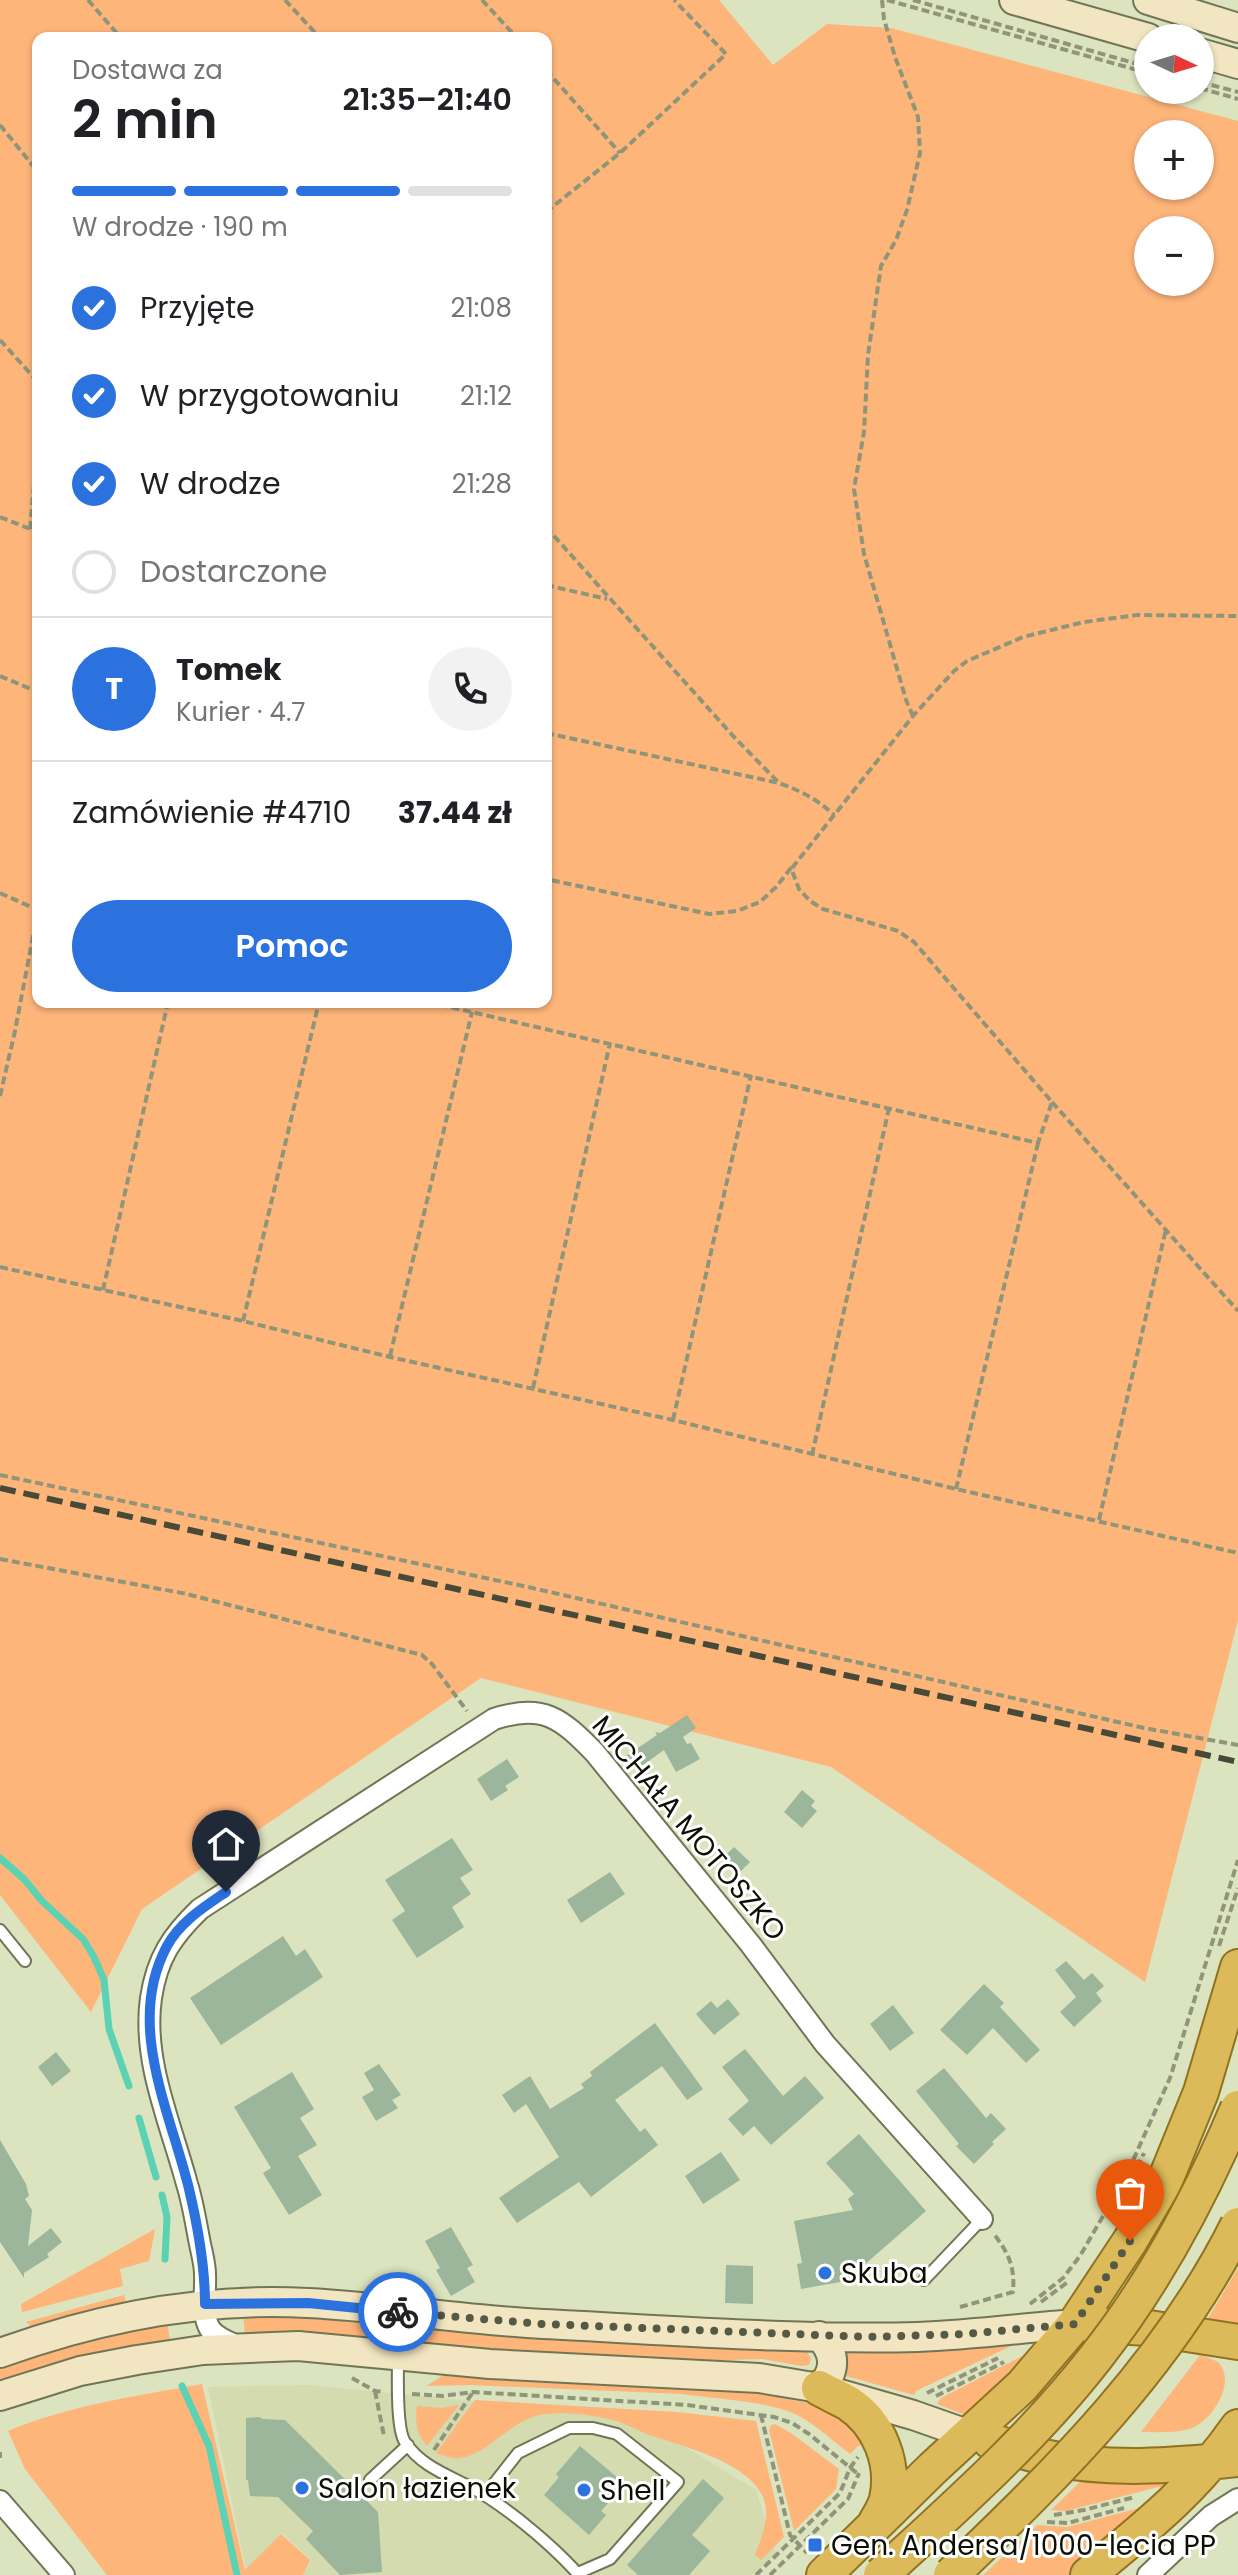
<!DOCTYPE html>
<html lang="pl">
<meta charset="utf-8">
<style>
body{margin:0;font-family:Poppins,sans-serif;background:#f2f2f2;color:#202124;height:100vh;display:flex;flex-direction:column;font-size:30px;white-space:nowrap}
*{box-sizing:border-box;margin:0}
p{font-size:26px;color:#757577}
.icon{flex:none;width:44px;height:44px;fill:none;stroke:currentColor;stroke-width:2;stroke-linecap:round;stroke-linejoin:round}
.map{position:relative;flex:1;overflow:hidden}
.details{position:absolute;left:32px;top:32px;width:520px;height:976px;display:flex;flex-direction:column;background:#fff;border-radius:16px;box-shadow:0 2px 6px #0004}
.details>*{flex:none}
.needle{width:52px;rotate:94deg}
.controls{position:absolute;left:1134px;top:24px;display:grid;gap:16px}
.controls a{display:grid;place-items:center;width:80px;height:80px;border-radius:50%;background:#fff;box-shadow:0 2px 6px #0004;font-size:40px}
.pin{position:absolute;display:grid;place-items:center;width:68px;height:68px;color:#fff;margin:-82px -34px;border-radius:50% 50% 50% 0;rotate:-45deg;box-shadow:0 0 8px #0007}
.pin .icon{rotate:45deg}
.courier{position:absolute;display:grid;place-items:center;width:80px;height:80px;margin:-40px;border:6px solid #2b72df;border-radius:50%;background:#fff;color:#222;box-shadow:0 2px 10px #0007}
.overview em{font-style:normal;font-weight:600}
.overview div{display:flex;flex-direction:column-reverse}
.overview{display:flex;align-items:center;justify-content:space-between;height:136px;padding:0 40px}
h1{font-size:52px;font-weight:600;line-height:60px}
.bar{display:grid;grid-template-columns:repeat(4,1fr);gap:12px 8px;align-content:center;height:96px;padding:0 40px}
.bar i{height:10px;border-radius:6px;background:#e0e0e0}
.bar .on{background:#2b72df}
.bar p{grid-column:span 4}
.line{display:flex;align-items:center;gap:20px;padding:0 40px;border-top:2px solid #e0e0e0}
.line div{flex:1}
.round{display:grid;place-items:center;flex:none;width:84px;height:84px;border-radius:42px;background:#f2f2f2}
ol{padding:0 40px;list-style:none}
li{display:flex;align-items:center;gap:24px;height:88px}
li p{margin-inline-start:auto}
li .icon{padding:8px;border-radius:50%;background:#2b72df;color:#fff;stroke-width:4}
li:last-child{color:#757577}
li i{width:44px;height:44px;border:4px solid #e0e0e0;border-radius:50%}
.cta{display:flex;gap:16px;margin-top:auto;padding:16px 40px}
.cta a{flex:1;height:92px;border-radius:48px;background:#2b72df;color:#fff;font-size:32px;font-weight:600;line-height:92px;text-align:center}
.map>svg:first-child{display:block}
.built{fill:#d3dbaf}
.green{fill:#feb57a;fill-rule:evenodd}
.lines{fill:none;stroke-linecap:round;stroke-linejoin:round}
.stream{stroke:#5ad2b3;stroke-width:7}
.building{fill:#9bb69b}
.service-casing{stroke:#707655;stroke-width:14}
.minor-casing{stroke:#707655;stroke-width:24}
.secondary-casing{stroke:#707655;stroke-width:32}
.trunk-casing{stroke:#8f7321;stroke-width:38}
.path{stroke:#90957a;stroke-width:4;stroke-dasharray:8 4;stroke-linecap:butt}
.service{stroke:#fff;stroke-width:10}
.minor{stroke:#fff;stroke-width:20}
.secondary{stroke:#f2e5c1;stroke-width:28}
.trunk{stroke:#dcba5a;stroke-width:34}
.rail{stroke:#474a38;stroke-width:6;stroke-dasharray:16 8;stroke-linecap:butt}
.trunk-bridge-casing{stroke:#8f7321;stroke-width:38;stroke-linecap:butt}
.trunk-bridge{stroke:#dcba5a;stroke-width:34}
.done{stroke:#565945;stroke-width:8;stroke-dasharray:0 14.4}
.route{stroke:#2b72df;stroke-width:10}
.poi-dot{fill:#2b72df;stroke:#fff;stroke-width:3}
.labels{text-anchor:middle;dominant-baseline:central;stroke-width:6;stroke-linejoin:round;paint-order:stroke}
.street-label{font-size:28px;fill:#0e0f04;stroke:#fff}
.poi-label{font-size:28px;fill:#0e0f04;stroke:#fff;text-anchor:start}
</style>
<div class="map">
<svg width="1238" height="2575" viewBox="0 0 1238 2575">
<rect width="100%" height="100%" fill="#dce3bf"/>
<path class="built" d="M308 2385 636 2417 756 2490 776 2553 753 2575H303L311 2560 282 2533 246 2570 208 2387Z"/>
<path class="green" d="M0 0H719L773 65 827 24 891 28 1238 121V1620L1145 1982 831 1767 481 1678 142 1909 91 2012 0 1895ZM38 38H546V1002H38ZM1148 134H1200V186H1148ZM1148 230H1200V282H1148Z
M155 2229 149 2261 120 2269 123 2286 22 2312 21 2304Z
M1238 2268V2327L1207 2320Z
M124 2295 126 2303 34 2329 26 2322Z
M273 2313 806 2349 811 2359 809 2365 802 2366 762 2359 694 2361 574 2355 449 2347 351 2336 245 2334 243 2314Z
M167 2321 170 2341 0 2384V2366L74 2341Z
M1046 2339 970 2417 937 2404 941 2398 1026 2354 1032 2349 1035 2341Z
M1012 2344 1009 2347 916 2391 914 2395 842 2375 844 2349 934 2350Z
M1200 2355C1206 2357 1213 2359 1218 2362 1238 2382 1211 2425 1186 2430 1172 2433 1155 2432 1141 2432Z
M455 2373 743 2390 822 2406 842 2413 867 2443 858 2446 850 2454C833 2441 817 2426 799 2416 771 2401 715 2399 682 2394L471 2385 426 2386 442 2376Z
M202 2384 245 2570 281 2534 310 2560 303 2575H107L25 2469 8 2431C70 2405 137 2396 202 2384Z
M475 2400 677 2412 756 2421 784 2537 761 2560 755 2555C762 2536 771 2517 763 2497 747 2461 681 2446 647 2434 636 2430 625 2423 613 2420 593 2415 567 2412 546 2414 512 2417 490 2454 460 2458 452 2459 443 2456 436 2453Z
M459 2405 427 2446C416 2433 415 2423 417 2406L441 2408Z
M775 2424 791 2433 839 2469 836 2489 794 2531 769 2430 771 2425Z
M1081 2481 1130 2484 1178 2481 1165 2488 1158 2487 1066 2511 1051 2510Z
M1147 2506 1150 2510 1069 2575H983L1037 2525 1067 2527Z"/>
<g class="lines">
<path class="stream" d="M0 1858 24 1879 42 1901 83 1939 94 1957 104 1980 109 2029 129 2086
M139 2118 156 2177
M162 2195 167 2217 165 2259
M182 2386 209 2446 237 2575"/>
</g>
<path class="building" d="M687 1715 696 1728 683 1737 687 1744 691 1743 700 1759 676 1772 664 1750 636 1770 626 1756 657 1735 655 1732 660 1733Z
M507 1759 519 1777 505 1786 508 1790 491 1801 477 1779Z
M802 1790 815 1801 811 1806 817 1811 802 1828 784 1812Z
M452 1838 473 1870 460 1878 471 1894 452 1907 464 1927 417 1958 392 1920 405 1911 385 1880Z
M734 1847 750 1862 738 1874 722 1859Z
M610 1872 625 1894 581 1923 567 1900Z
M283 1936 296 1956 305 1949 323 1977 221 2045 190 1998Z
M1066 1961 1084 1980 1092 1973 1104 1986 1096 1993 1102 2001 1074 2027 1060 2012 1076 1997 1055 1970Z
M984 1984 1004 2003 1000 2007 1040 2050 1026 2063 993 2028 967 2055 940 2030Z
M728 1999 740 2014 714 2035 696 2014 711 2001 717 2008Z
M893 2005 914 2033 890 2051 870 2024Z
M655 2023 703 2089 687 2100 662 2066 615 2100 640 2132 645 2128 658 2145 591 2197 579 2182 517 2223 499 2198 559 2157 526 2104 514 2113 502 2095 530 2076 550 2109 584 2088 581 2084 592 2076 590 2072Z
M745 2049 783 2096 805 2076 824 2098 771 2145 754 2126 743 2136 728 2119 749 2101 722 2067Z
M56 2052 71 2071 52 2086 38 2067Z
M379 2064 401 2095 392 2100 398 2108 376 2121 362 2097 374 2090 364 2073Z
M944 2068 986 2118 991 2113 1006 2129 992 2142 994 2144 974 2164 956 2146 959 2144 916 2091Z
M292 2072 314 2109 300 2118 317 2145 298 2156 322 2195 289 2215 263 2173 271 2168 234 2107Z
M859 2134 926 2211 855 2273 857 2279 801 2289 797 2264 802 2263 794 2221 853 2210 848 2199 854 2194 826 2163Z
M0 2140 26 2184 29 2196 25 2199 32 2210 28 2246 51 2228 62 2242 47 2254 49 2257 24 2273V2278L0 2242Z
M721 2152 740 2180 703 2204 685 2176Z
M451 2227 473 2265 467 2268 475 2282 451 2296 436 2270 440 2268 425 2241Z
M726 2265 753 2266V2304L725 2303Z
M259 2417 263 2419 285 2420 378 2512 382 2572 340 2575 306 2539 313 2531 278 2497 250 2496 248 2480H246V2418Z
M580 2446 625 2484 601 2511 606 2515 589 2535 544 2495 559 2477 556 2474Z
M703 2479 724 2498 692 2535 710 2551 689 2575H638L627 2565Z"/>
<g class="lines">
<defs>
<path id="service" d="M0 1930 25 1961
M924 2280 982 2219
M398 2358C398 2376 396 2429 405 2442 424 2471 459 2478 486 2496 517 2516 554 2547 579 2575
M370 2480 408 2445
M485 2495 518 2453 569 2428H593L617 2434 678 2482 610 2559 578 2573"/>
<path id="minor" d="M242 2348C231 2343 217 2339 210 2329 201 2314 206 2291 205 2274 205 2264 202 2254 200 2244 196 2224 193 2203 187 2184 171 2124 142 2061 151 1998 157 1958 172 1936 200 1909L494 1719C543 1703 561 1718 595 1753L751 1945 825 2044 982 2219
M0 2501 64 2575
M1148 2575 1211 2516 1238 2499"/>
<path id="secondary" d="M1014 0 1148 38
M1148 0 1238 28
M1200 53 1238 64
M819 2336C836 2352 837 2372 819 2388
M0 2353C100 2317 202 2297 308 2303 387 2307 465 2320 543 2324 666 2330 795 2340 918 2337 971 2335 1023 2328 1075 2324
M0 2396 80 2371 137 2360 203 2350 298 2346 490 2364 759 2378 819 2388 913 2415 970 2435"/>
<path id="trunk" d="M1091 2325 1149 2328 1238 2342
M819 2388C828 2393 839 2398 848 2403 879 2423 895 2463 887 2499 885 2507 880 2515 876 2522
M990 2441C1008 2446 1026 2453 1044 2457 1107 2471 1174 2466 1238 2459
M824 2575 933 2468 1022 2386 1075 2324 1130 2241 1164 2183 1201 2092 1238 1967
M1088 2575C1145 2528 1195 2489 1238 2427"/>
</defs>
<use href="#service" class="service-casing"/>
<use href="#minor" class="minor-casing"/>
<use href="#secondary" class="secondary-casing"/>
<use href="#trunk" class="trunk-casing"/>
<path class="path" d="M88 0 121 38
M285 0 320 38
M482 0 517 38
M882 0 884 19 895 57 918 117 920 153 907 210 896 240 881 266 868 355 864 432 854 489 864 554 906 700 913 716
M887 0 1148 73
M913 0 1148 67
M546 70 620 153
M1200 82 1238 92
M1200 88 1238 99
M0 125 38 172
M546 212 620 153 726 54 674 0
M0 340 38 382
M0 517 38 532
M546 527 734 737 779 783
M30 529 38 441
M546 585 607 599
M0 676 38 692
M546 733 779 783C801 791 817 799 834 815
M792 868 913 716 954 671 967 661 1023 637 1084 622 1137 615 1238 616
M0 893 38 910
M428 1002 1038 1143 1052 1102 914 942 898 931 823 909 810 901 799 889 791 868 776 887 760 902 737 911 709 914 546 879
M0 1096 15 1031 38 910
M1052 1102 1238 1311
M0 1267 243 1321 390 1357 673 1420 956 1489 1238 1553
M103 1290 168 1002
M243 1321 319 1002
M390 1356 472 1012
M533 1388 610 1043
M673 1420 751 1075
M812 1455 889 1108
M0 1475 528 1587 1144 1728 1238 1745
M956 1489 1038 1143
M1099 1520 1166 1229
M0 1559 187 1594 422 1655 432 1664 467 1711
M1219 1946 1238 1888
M1132 2178 1144 2153
M1041 2302 1069 2281
M1030 2304 1063 2278 1080 2256 1126 2176 1170 2078 1238 1860
M960 2307 1013 2292C1015 2267 1009 2254 994 2234
M352 2378 375 2391 384 2392
M375 2391 384 2436
M927 2393 998 2358
M412 2394 443 2396 473 2392 687 2405 774 2417 792 2423 809 2434 858 2474
M936 2396 1004 2362
M761 2415 790 2535 807 2553
M434 2450 473 2392
M0 2452V2458
M1054 2515 1084 2510 1135 2497
M1047 2522 1068 2523 1124 2508
M756 2575 840 2493 850 2468 858 2457
M770 2575 848 2499 859 2473"/>
<use href="#service" class="service"/>
<use href="#minor" class="minor"/>
<use href="#secondary" class="secondary"/>
<use href="#trunk" class="trunk"/>
<path class="rail" d="M0 1488 1238 1762"/>
<defs>
<path id="trunk-bridge" d="M881 2575C956 2506 1033 2438 1096 2357 1155 2282 1201 2196 1238 2108
M951 2575C1060 2471 1170 2362 1238 2225"/>
</defs>
<use href="#trunk-bridge" class="trunk-bridge-casing"/>
<use href="#trunk-bridge" class="trunk-bridge"/>
</g>
<g class="lines">
<path class="done" d="M398 2312 543 2324 868 2337 965 2334 1075 2324 1130 2241"/>
<path class="route" d="M226 1892C204 1907 180 1922 167 1946 125 2024 170 2111 189 2189 198 2227 205 2265 205 2304L308 2303 398 2312"/>
</g>
<g class="poi-dot">
<circle cx="825" cy="2273" r="8"/>
<circle cx="302" cy="2488" r="8"/>
<circle cx="584" cy="2490" r="8"/>
<rect x="807" y="2537" width="16" height="16" rx="4"/>
</g>
<g class="labels">
<g class="street-label">
<text transform="translate(689 1828) rotate(50)">MICHAŁA MOTOSZKO</text>
</g>
<g class="poi-label">
<text x="841" y="2273">Skuba</text>
<text x="318" y="2488">Salon łazienek</text>
<text x="600" y="2490">Shell</text>
<text x="831" y="2545">Gen. Andersa/1000-lecia PP</text>
</g>
</g>
</svg>
<div class="controls">
<a><svg class="needle" viewBox="-14 -14 28 28"><path d="M0-13l5 13h-10z" fill="#e53935"/><path d="M0 13l5-13h-10z" fill="#757577"/></svg></a>
<a>+</a>
<a>−</a>
</div>
<div class="pin" style="left:1130px;top:2241px;background:#ea580c"><svg class="icon" aria-label="bag" viewBox="0 0 24 24"><path d="M5 8h14l-1 12H6zM9 8a3 3 0 0 1 6 0"/></svg></div>
<div class="pin" style="left:226px;top:1892px;background:#1f2937"><svg class="icon" aria-label="home" viewBox="0 0 24 24"><path d="M3 11l9-7 9 7M6 9v11h12V9"/></svg></div>
<div class="courier" style="left:398px;top:2312px"><svg class="icon" aria-label="bike" viewBox="0 0 24 24"><circle cx="6" cy="16" r="4"/><circle cx="18" cy="16" r="4"/><path d="M6 16l4-8h5l3 8M10 8l3 8H6M13 5h3"/></svg></div>
<section class="details">
<div class="overview"><div><h1>2 min</h1><p>Dostawa za</p></div><em>21:35–21:40</em></div>
<div class="bar"><i class="on"></i><i class="on"></i><i class="on"></i><i></i><p>W drodze · 190 m</p></div>
<ol>
<li><svg class="icon" aria-label="check" viewBox="0 0 24 24"><path d="M5 12l5 5 9-10"/></svg>Przyjęte<p>21:08</p></li>
<li><svg class="icon" aria-label="check" viewBox="0 0 24 24"><path d="M5 12l5 5 9-10"/></svg>W przygotowaniu<p>21:12</p></li>
<li><svg class="icon" aria-label="check" viewBox="0 0 24 24"><path d="M5 12l5 5 9-10"/></svg>W drodze<p>21:28</p></li>
<li><i></i>Dostarczone</li>
</ol>
<div class="line" style="height:144px"><b class="round" style="background:#2b72df;color:#fff">T</b><div><b>Tomek</b><p>Kurier · 4.7</p></div><a class="round"><svg class="icon" aria-label="phone" viewBox="0 0 24 24"><path d="M5 4h4l2 5-3 2q2 4 5 5l2-3 5 2v4C11 20 4 13 5 4z"/></svg></a></div>
<div class="line" style="height:104px"><div>Zamówienie #4710</div><b>37.44 zł</b></div>
<div class="cta"><a>Pomoc</a></div>
</section>
</div>
